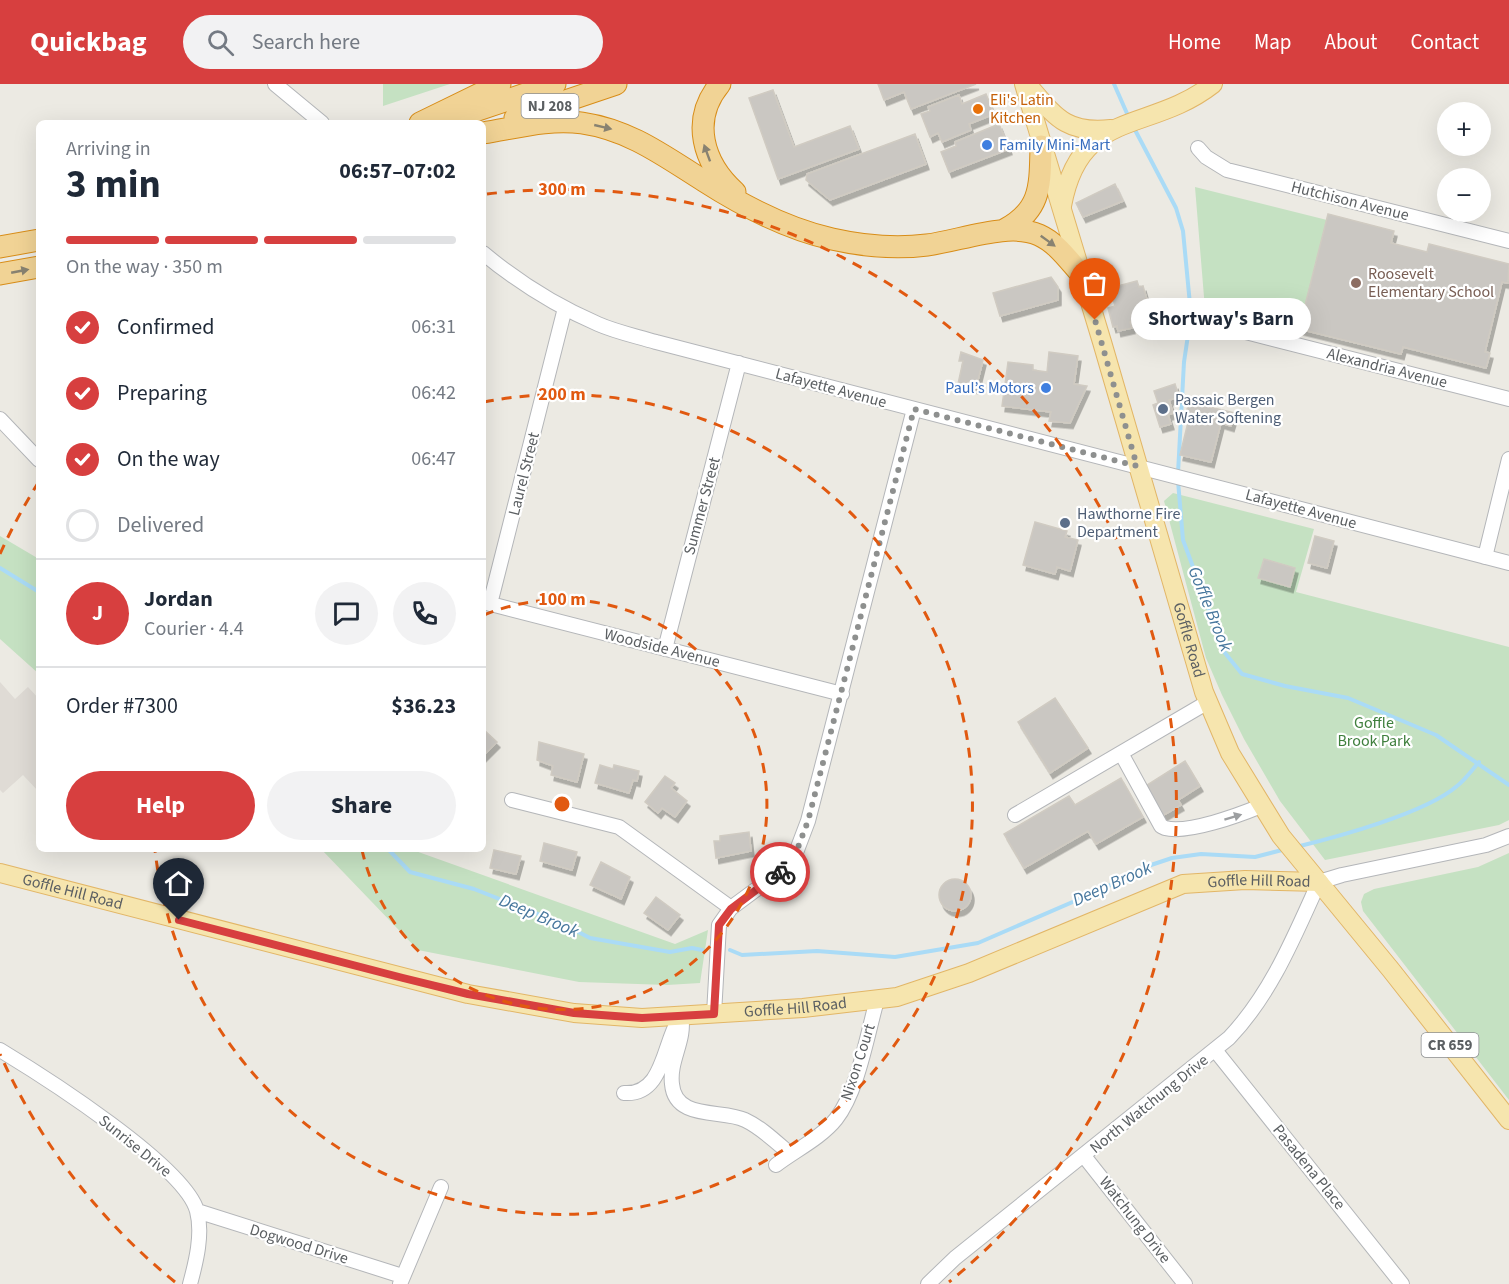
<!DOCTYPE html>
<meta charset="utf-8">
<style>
body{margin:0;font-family:"Source Sans 3",sans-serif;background:#f2f2f3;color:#1f2937;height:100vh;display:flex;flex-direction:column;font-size:22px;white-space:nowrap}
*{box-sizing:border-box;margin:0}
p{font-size:20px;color:#747a83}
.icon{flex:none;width:33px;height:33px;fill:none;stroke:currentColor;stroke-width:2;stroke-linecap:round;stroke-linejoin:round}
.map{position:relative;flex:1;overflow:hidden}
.drawer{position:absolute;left:36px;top:36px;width:450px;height:732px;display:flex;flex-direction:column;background:#fff;border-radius:9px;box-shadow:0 6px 24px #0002}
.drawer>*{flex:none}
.buttons{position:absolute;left:1437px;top:18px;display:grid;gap:12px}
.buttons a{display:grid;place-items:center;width:54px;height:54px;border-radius:50%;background:#fff;box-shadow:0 6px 24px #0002;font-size:30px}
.pin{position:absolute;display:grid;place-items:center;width:51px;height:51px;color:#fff;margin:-62px -26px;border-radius:50% 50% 50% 0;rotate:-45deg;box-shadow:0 0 6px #0007}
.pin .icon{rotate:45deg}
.courier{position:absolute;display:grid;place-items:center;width:60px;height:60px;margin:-30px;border:4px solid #d73f3f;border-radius:50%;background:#fff;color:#222;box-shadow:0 2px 8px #0007}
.bubble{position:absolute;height:42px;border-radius:21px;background:#fff;box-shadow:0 6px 24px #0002;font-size:20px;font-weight:700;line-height:42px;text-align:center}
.head em{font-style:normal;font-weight:700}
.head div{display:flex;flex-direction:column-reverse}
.head{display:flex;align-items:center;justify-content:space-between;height:102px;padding:0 30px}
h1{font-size:39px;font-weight:700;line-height:45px}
.bar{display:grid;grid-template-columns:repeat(4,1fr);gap:9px 6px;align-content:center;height:72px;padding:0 30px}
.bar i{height:8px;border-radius:4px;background:#e0e1e3}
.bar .selected{background:#d73f3f}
.bar p{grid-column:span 4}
.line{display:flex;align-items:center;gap:15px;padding:0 30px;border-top:2px solid #e0e1e3}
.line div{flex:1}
.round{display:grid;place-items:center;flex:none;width:63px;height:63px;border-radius:32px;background:#f2f2f3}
ol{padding:0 30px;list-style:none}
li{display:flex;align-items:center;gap:18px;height:66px}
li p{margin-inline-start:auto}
li .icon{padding:6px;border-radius:50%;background:#d73f3f;color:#fff;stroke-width:4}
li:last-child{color:#747a83}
li i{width:33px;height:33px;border:3px solid #e0e1e3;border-radius:50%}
.button{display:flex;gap:12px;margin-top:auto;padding:12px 30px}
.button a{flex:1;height:69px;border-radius:36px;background:#d73f3f;color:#fff;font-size:24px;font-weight:700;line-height:69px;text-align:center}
.button a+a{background:#f2f2f3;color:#1f2937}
header{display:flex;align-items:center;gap:36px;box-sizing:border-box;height:84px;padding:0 30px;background:#d73f3f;color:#fff}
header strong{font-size:28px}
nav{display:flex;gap:33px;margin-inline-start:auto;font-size:21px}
.search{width:420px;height:54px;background:#f2f2f3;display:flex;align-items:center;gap:15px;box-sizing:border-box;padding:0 21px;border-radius:33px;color:#747a83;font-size:22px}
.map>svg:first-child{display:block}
.education{fill:#dfdbd5}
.green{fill:#c5e1c2}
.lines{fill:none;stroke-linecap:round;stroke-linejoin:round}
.stream{stroke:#aadbf6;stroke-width:4}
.building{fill:#cac7c2;stroke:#d0cbc2;stroke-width:1.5;filter:url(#shadow)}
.minor-casing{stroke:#b4b6b9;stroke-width:16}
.major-casing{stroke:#e2b667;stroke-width:20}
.highway-casing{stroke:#d88d18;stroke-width:23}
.minor{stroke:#fff;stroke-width:14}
.major{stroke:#f6e5ae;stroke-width:18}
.highway{stroke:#f1d395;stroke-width:21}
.oneway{fill:#888271}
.oneway2{fill:#9d9fa1}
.done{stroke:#8e908f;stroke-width:6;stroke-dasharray:0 10.8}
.route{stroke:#d73f3f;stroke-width:8}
.ring{fill:none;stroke:#e15910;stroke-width:3;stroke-dasharray:10 8}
.food-dot{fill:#e8710a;stroke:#fff;stroke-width:2}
.shop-dot{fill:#3f7fe0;stroke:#fff;stroke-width:2}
.education-dot{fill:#8d6e63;stroke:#fff;stroke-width:2}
.service-dot{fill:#5c6f8a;stroke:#fff;stroke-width:2}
.labels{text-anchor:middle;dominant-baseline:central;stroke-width:4.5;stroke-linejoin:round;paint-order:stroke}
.shield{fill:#fff;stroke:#8c8f91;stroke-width:1.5}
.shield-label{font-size:15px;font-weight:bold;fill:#5b5f62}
.food-label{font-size:16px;fill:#c56008;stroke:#fff;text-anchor:start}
.shop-label{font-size:16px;fill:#366cbe;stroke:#fff;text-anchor:start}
.street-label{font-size:16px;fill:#5b5f62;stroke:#fff}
.education-label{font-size:16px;fill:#785e54;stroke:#fff;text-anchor:start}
.service-label{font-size:16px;fill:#4e5e75;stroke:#fff;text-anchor:start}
.park-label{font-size:16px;fill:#3f7f3d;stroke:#fff}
.water-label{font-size:18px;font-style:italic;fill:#47779d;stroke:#fff}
.centre{fill:#e15910;stroke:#fff;stroke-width:3}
.ring-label{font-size:18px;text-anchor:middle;font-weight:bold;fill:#e15910;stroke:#fff;stroke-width:4.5;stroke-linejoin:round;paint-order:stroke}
</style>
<header>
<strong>Quickbag</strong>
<div class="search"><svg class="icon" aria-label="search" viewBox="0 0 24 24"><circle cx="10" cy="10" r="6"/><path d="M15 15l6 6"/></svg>Search here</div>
<nav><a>Home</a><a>Map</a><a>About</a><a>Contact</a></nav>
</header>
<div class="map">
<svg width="1509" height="1200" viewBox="0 0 1509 1200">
<defs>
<filter id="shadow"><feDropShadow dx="3" dy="5.5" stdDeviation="0" flood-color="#0004"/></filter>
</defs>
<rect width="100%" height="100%" fill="#eceae3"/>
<path class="education" d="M0 598 15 615 28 603 39 615V708L23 691 3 709 0 706Z"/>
<path class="green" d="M383 0H450L383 22Z
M1195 103 1327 136 1305 224 1289 220 1284 244 1205 225Z
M1173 409 1314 445 1296 508 1509 563V736L1499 741 1325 776 1280 717 1244 655 1222 611 1206 574 1164 417Z
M0 452 39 475V590L0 555Z
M321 765H410L675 860 708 846 700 899 667 901 579 898 418 866Z
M1509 769V1016L1363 827 1361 818 1364 810 1374 805 1478 783Z"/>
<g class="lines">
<path class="stream" d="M1114 0 1129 34
M1134 44 1176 124 1183 147 1191 231 1184 278 1178 389
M1178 397 1183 456 1225 569 1242 590 1285 602 1348 614 1436 651 1509 701
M0 484 39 508
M1296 763C1337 753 1426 729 1457 702 1465 696 1472 686 1479 678
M388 765 410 788 474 805 561 839 590 854 670 868 692 864 702 866
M730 866 742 871 817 867 895 873 978 859 1105 804 1139 785 1172 774 1201 770 1255 773 1286 765"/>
</g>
<path class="building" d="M878 0H976L911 25 904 8 884 16Z
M773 6 794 63 850 42 859 65 778 95 749 14Z
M986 10 994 30 969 40 971 46 942 58 938 49 930 53 921 30 930 27 928 23 959 11 962 20Z
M999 40 1009 65 949 88 941 68 956 62 955 58Z
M915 50 926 80 830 116 806 96 807 90Z
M1115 100 1123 117 1083 133 1076 119Z
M1328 130 1394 147 1391 159 1427 168 1429 160 1509 180 1508 199 1502 198 1485 268 1490 269 1486 284 1403 263 1401 270 1299 245Z
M1051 193 1058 203V216L1000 232 993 209Z
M1137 197 1139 203 1143 202 1151 230 1130 238 1132 244 1118 247 1117 242 1113 243 1108 224 1115 222 1110 204Z
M961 268 983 276 976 304 958 300 963 277H959Z
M1049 268 1078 272 1074 300 1087 302 1070 339 1049 337 1051 328 1002 322 1008 278 1033 281V286L1047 288Z
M1175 300 1179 313 1169 316 1173 329 1168 331 1171 340 1160 343 1153 321 1158 319 1154 307Z
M1189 318 1235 329 1231 342 1221 339 1211 378 1180 371 1190 330 1186 329Z
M1035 438 1067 447 1065 453 1078 456 1070 487 1057 483 1055 490 1023 481Z
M1315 452 1334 457 1327 484 1308 479Z
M1264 475 1295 484 1290 503 1258 494Z
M1055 614 1088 664 1050 689 1018 638Z
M483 645 497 658 483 672Z
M539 658 584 670 577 698 551 691 553 682 537 676Z
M1185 677 1200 702 1178 716 1181 721 1162 732 1144 703Z
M600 681 613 685 614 681 639 687 637 697 633 696 629 709 595 699Z
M665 692 675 699 671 704 687 717 675 733 662 724 658 729 645 718Z
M1121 694 1143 733 1096 760 1088 747 1024 784 1004 750 1069 712 1075 721Z
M749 748 751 767 716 774 714 757H720V752Z
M544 759 577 768 572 786 540 777Z
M494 766 521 772 516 790 490 784Z
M601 778 630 793 621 815 590 801Z
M939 811a16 16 0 1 1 32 0a16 16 0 1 1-32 0Z
M656 813 680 831 668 846 644 829Z"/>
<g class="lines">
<defs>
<path id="minor" d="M275 0 322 39
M1198 64 1206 73 1227 86 1509 157
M483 169C518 198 556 222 598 240 616 248 636 252 656 258L1509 479
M1230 244 1509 315
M0 335 39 376
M1485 473 1509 375
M483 518 842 610
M490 520 565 224
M665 565 739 279
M1121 669 1161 742 1165 744C1188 750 1239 731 1261 722
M512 716 619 743 731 824
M1015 731 1208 618
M714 930 719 841 731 824 781 787 797 766 808 737 914 325
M681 932C686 956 669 976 672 1000 675 1037 723 1025 745 1036 762 1044 776 1058 790 1070
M0 966C43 992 185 1082 197 1127 203 1150 196 1178 190 1200
M1215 966 1402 1200
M624 1009C665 1012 663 956 681 932
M1084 1072 1185 1200
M776 1081C794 1067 821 1054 836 1035 858 1007 867 951 877 916
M197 1127 402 1192
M400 1200 441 1103
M928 1200 955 1174 1229 954C1271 910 1294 853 1319 798L1342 791 1486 761 1509 752"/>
<g id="major">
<path id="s1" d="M1024 0 1102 258 1204 608 1230 669 1281 752 1391 886 1509 1036"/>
<path d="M1027 0C1055 32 1065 50 1111 45"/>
<path d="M1062 122C1080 23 1149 50 1213 0"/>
<path id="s2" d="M0 789 468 910 574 929 642 934 803 924 897 913 969 889 1183 800 1245 796 1319 798"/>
</g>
<path id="highway" d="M720 0C690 36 703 79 735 108
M515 34 616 0
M420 39 500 0
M439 39 555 0
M483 49C515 44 550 34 582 39 630 46 664 72 704 97 743 122 787 145 832 155 863 162 896 165 927 161 960 157 1009 137 1039 151 1057 159 1069 177 1082 191
M1004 146C1042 126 1040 101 1041 62
M0 163 39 156
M0 190 39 183"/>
</defs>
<use href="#minor" class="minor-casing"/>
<use href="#major" class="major-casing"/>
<use href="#highway" class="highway-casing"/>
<use href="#minor" class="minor"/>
<use href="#major" class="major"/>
<use href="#highway" class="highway"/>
</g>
<defs><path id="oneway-solid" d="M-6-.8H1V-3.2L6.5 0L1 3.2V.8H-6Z" transform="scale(1.5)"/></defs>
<g class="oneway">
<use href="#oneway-solid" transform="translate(603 43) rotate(13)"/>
<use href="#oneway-solid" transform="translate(707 69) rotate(-110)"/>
<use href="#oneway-solid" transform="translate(1048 157) rotate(36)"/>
<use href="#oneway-solid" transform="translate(20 187) rotate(-11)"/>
</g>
<use class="oneway2" href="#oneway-solid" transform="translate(1233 733) rotate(-17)"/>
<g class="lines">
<path class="done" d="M780 788 797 766 808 737 914 325 1137 382 1095 236"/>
<path class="route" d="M179 836 403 894 468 910 574 929 642 934 714 930 719 841 731 825 780 788"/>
</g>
<g class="ring">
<path d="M484 531A205 205 0 1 1 362 766"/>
<path d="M484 318A410 410 0 1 1 155 766"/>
<path d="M175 1198A615 615 0 0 1 0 970M0 470A615 615 0 0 1 38 399M487 110A615 615 0 0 1 949 1198"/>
</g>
<circle class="food-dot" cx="978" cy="25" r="6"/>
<g class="shop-dot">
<circle cx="987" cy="61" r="6"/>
<circle cx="1046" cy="304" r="6"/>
</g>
<circle class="education-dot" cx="1356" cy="199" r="6"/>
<g class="service-dot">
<circle cx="1163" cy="325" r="6"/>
<circle cx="1065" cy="439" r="6"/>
</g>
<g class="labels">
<g class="shield">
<rect x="521.5" y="10" width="57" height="24" rx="4.5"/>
<rect x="1421.5" y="949" width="57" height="24" rx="4.5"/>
</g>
<g class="shield-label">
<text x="550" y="22">NJ 208</text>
<text x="1450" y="961">CR 659</text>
</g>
<g class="food-label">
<text x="990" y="16">Eli's Latin<tspan x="990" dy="18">Kitchen</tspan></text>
</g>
<g class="shop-label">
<text x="999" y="61">Family Mini-Mart</text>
<text x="1034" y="304" text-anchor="end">Paul’s Motors</text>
</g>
<g class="street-label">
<text transform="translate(1350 117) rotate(14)">Hutchison Avenue</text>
<text transform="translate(1387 284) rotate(14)">Alexandria Avenue</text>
<text transform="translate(831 304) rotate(15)">Lafayette Avenue</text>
<text transform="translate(524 390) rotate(-76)">Laurel Street</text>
<text transform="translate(702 422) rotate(-75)">Summer Street</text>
<text transform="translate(1301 425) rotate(15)">Lafayette Avenue</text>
<text stroke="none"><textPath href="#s1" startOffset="580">Goffle Road</textPath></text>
<text transform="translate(662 564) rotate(14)">Woodside Avenue</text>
<text stroke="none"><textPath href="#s2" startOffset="1299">Goffle Hill Road</textPath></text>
<text stroke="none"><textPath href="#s2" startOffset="75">Goffle Hill Road</textPath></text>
<text stroke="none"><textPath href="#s2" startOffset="813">Goffle Hill Road</textPath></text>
<text transform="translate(858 978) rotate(-72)">Nixon Court</text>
<text transform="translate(1149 1020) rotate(-39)">North Watchung Drive</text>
<text transform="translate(135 1062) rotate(39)">Sunrise Drive</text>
<text transform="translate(1309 1083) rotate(51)">Pasadena Place</text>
<text transform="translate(1135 1136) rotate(52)">Watchung Drive</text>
<text transform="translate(299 1160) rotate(17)">Dogwood Drive</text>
</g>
<g class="education-label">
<text x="1368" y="190">Roosevelt<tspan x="1368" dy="18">Elementary School</tspan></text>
</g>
<g class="service-label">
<text x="1175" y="316">Passaic Bergen<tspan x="1175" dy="18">Water Softening</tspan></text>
<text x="1077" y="430">Hawthorne Fire<tspan x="1077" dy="18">Department</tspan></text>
</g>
<g class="park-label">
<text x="1374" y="639">Goffle<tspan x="1374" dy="18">Brook Park</tspan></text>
</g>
<g class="water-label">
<text transform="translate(1210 525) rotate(68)">Goffle Brook</text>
<text transform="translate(1112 800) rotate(-24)">Deep Brook</text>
<text transform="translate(539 832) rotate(23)">Deep Brook</text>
</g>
</g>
<circle cx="562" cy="720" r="9" class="centre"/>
<g class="ring-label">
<text x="562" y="111">300 m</text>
<text x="562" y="316">200 m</text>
<text x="562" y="521">100 m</text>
</g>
</svg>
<div class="buttons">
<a>+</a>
<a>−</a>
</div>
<div class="pin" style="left:1095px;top:236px;background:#ea580c"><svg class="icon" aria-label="bag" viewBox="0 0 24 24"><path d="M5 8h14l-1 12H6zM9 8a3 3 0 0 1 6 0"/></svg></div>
<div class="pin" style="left:179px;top:836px;background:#1f2937"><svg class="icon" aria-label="home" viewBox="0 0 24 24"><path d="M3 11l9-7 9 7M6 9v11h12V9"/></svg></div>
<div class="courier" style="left:780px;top:788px"><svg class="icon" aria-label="bike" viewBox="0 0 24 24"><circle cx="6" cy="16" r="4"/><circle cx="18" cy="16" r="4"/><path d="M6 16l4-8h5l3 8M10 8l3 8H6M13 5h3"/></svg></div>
<div class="bubble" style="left:1131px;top:214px;width:180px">Shortway's Barn</div>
<section class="drawer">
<div class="head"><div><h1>3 min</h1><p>Arriving in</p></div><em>06:57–07:02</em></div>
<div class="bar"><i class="selected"></i><i class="selected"></i><i class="selected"></i><i></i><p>On the way · 350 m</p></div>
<ol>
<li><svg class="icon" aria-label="check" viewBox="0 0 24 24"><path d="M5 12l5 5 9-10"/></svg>Confirmed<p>06:31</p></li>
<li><svg class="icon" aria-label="check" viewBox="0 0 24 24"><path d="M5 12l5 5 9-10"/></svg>Preparing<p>06:42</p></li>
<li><svg class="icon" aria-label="check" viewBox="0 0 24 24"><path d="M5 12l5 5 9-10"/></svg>On the way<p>06:47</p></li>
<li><i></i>Delivered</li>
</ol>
<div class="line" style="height:108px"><b class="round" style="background:#d73f3f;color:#fff">J</b><div><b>Jordan</b><p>Courier · 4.4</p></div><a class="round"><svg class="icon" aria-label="chat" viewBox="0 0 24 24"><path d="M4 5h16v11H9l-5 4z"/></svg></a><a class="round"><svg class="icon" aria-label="phone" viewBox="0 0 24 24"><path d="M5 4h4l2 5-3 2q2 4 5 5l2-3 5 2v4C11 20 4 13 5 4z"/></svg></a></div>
<div class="line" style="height:78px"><div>Order #7300</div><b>$36.23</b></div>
<div class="button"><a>Help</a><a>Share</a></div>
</section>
</div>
